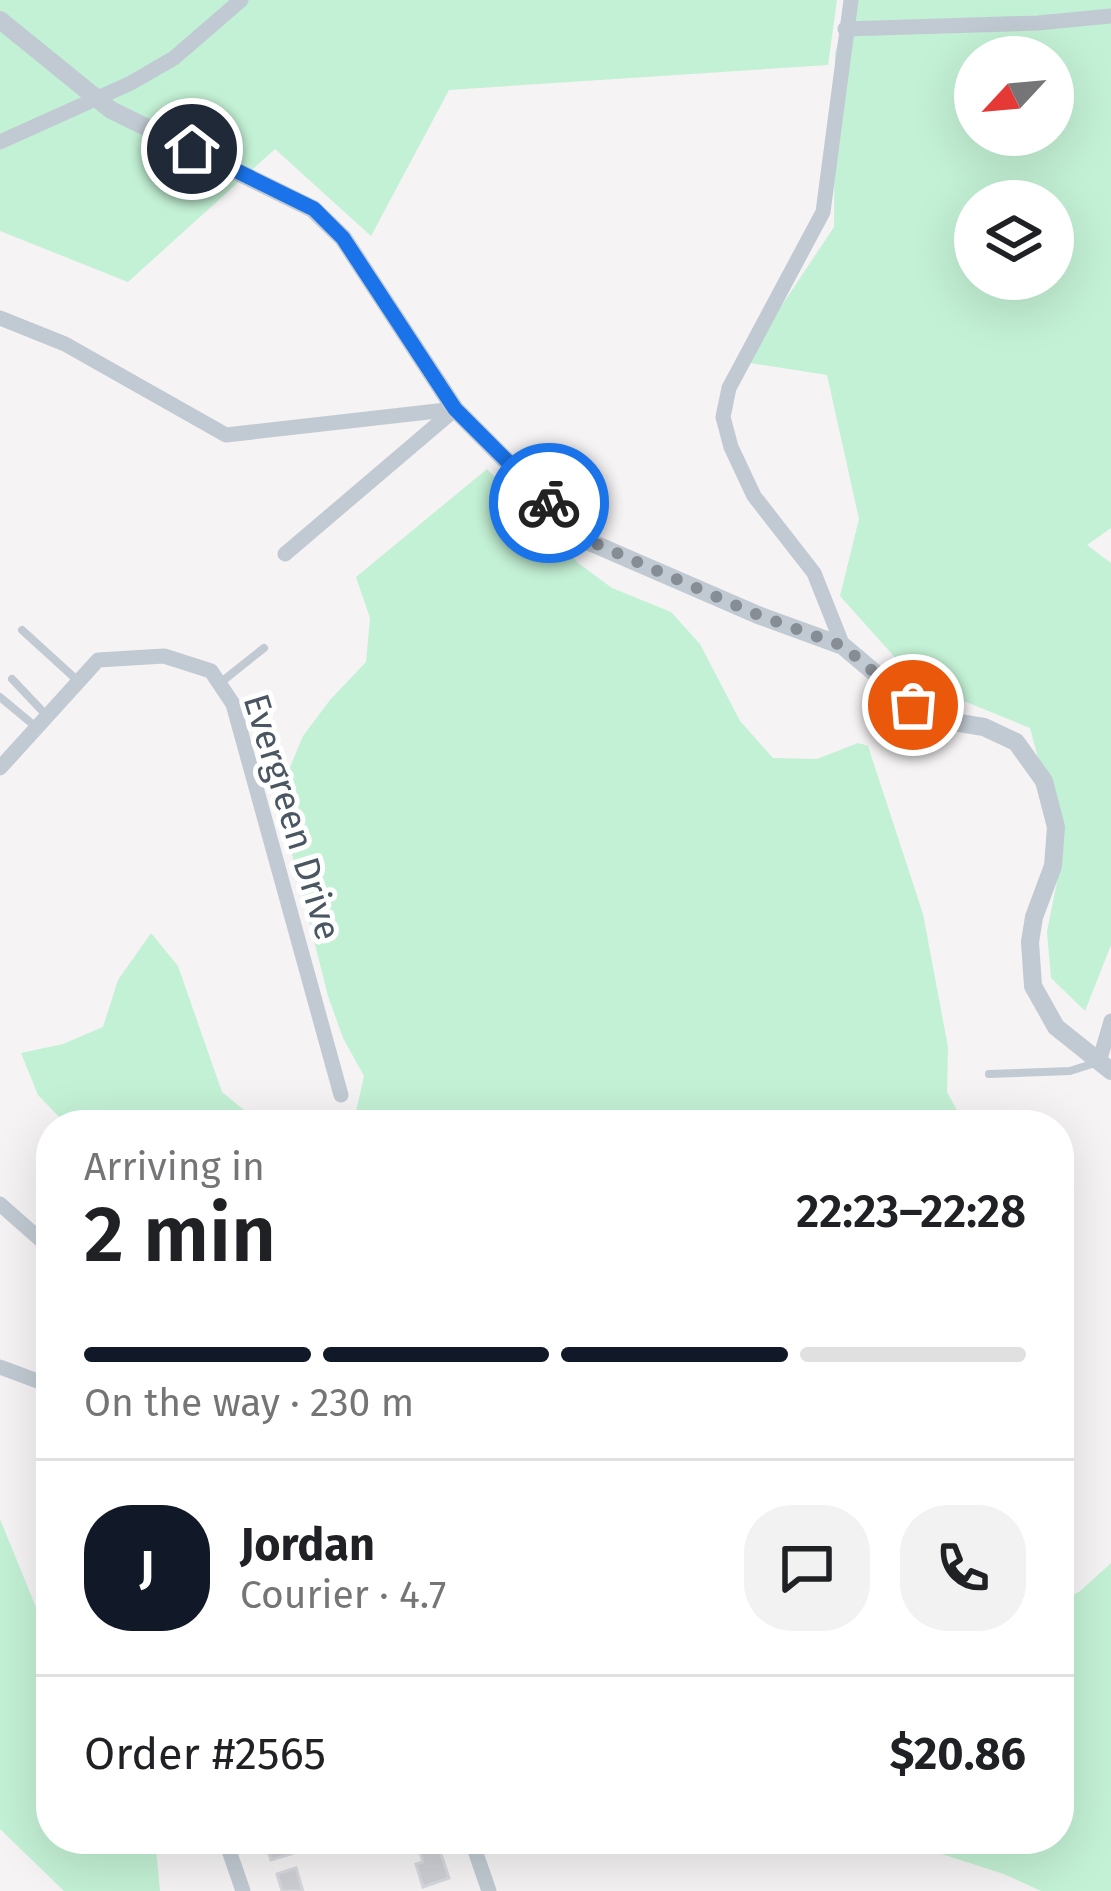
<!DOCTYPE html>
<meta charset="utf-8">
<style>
body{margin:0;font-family:"Fira Sans",sans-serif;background:#f2f2f2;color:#202124;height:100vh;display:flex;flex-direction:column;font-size:45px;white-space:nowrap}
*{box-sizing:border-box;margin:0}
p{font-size:39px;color:#757577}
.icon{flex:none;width:66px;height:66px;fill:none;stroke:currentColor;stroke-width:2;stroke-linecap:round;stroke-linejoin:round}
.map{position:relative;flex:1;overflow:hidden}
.side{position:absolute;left:36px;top:1110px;width:1038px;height:744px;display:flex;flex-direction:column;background:#fff;border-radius:48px;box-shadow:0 12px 48px #0002}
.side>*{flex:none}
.needle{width:78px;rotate:244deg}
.controls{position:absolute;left:954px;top:36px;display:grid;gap:24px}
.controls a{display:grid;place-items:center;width:120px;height:120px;border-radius:50%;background:#fff;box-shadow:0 12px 48px #0002;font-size:60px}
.pin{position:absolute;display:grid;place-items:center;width:102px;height:102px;color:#fff;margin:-51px;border:6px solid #fff;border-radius:50%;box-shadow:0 3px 12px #0007}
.courier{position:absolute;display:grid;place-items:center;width:120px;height:120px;margin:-60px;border:9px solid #1a73e8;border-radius:50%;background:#fff;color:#222;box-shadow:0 3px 15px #0007}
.overview em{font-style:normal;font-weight:600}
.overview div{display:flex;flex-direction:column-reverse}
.overview{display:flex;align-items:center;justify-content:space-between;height:204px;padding:0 48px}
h1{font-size:78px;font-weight:600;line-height:90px}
.bar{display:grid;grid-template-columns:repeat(4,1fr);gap:18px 12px;align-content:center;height:144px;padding:0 48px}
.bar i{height:15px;border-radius:9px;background:#e0e0e0}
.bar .on{background:#111827}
.bar p{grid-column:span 4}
.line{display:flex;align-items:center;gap:30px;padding:0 48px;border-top:3px solid #e0e0e0}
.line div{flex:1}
.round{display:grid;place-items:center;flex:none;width:126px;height:126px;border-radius:48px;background:#f2f2f2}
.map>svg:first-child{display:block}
.green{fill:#c3f1d5;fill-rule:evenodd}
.building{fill:#cdcfd5;stroke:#d7d9de;stroke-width:3}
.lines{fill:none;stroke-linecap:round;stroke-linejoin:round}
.service{stroke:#c1cad2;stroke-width:8}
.minor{stroke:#c1cad2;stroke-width:15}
.tertiary{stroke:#c1cad2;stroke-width:18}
.minor-bridge{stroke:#c1cad2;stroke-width:15}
.done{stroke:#868d94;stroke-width:12;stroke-dasharray:0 21.6}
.route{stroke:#1a73e8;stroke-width:15}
.labels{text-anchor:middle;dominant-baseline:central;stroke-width:10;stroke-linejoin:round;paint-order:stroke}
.street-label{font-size:36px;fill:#4a5661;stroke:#fff}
</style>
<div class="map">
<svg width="1111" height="1891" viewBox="0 0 1111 1891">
<rect width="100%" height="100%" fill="#f5f3f3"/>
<path class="green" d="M0 0H837L828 65 449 90 371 236 275 149 128 282 0 231Z
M851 0H1111V528L1087 545 1111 563V945L1085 1011 1051 978 1047 932 1063 851 1030 728 917 682 840 596 859 519 827 375 744 362 834 227 835 53ZM975 57H1053V135H975ZM975 201H1053V279H975Z
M487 469 578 563 612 588 671 612 700 644 740 721 773 758 817 759 858 743 868 746 923 914 948 1047 947 1092 965 1125H353L364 1076 343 1038 328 996 284 822 286 777 303 736 330 700 366 662 370 618 356 577Z
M151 933 178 966 222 1092 262 1125H67L38 1095 21 1053 63 1044 103 1027 118 980Z
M0 1519 51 1644V1839H155L160 1891H64L0 1829Z
M1111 1563V1891H1041L1004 1874 932 1851 914 1839H1059V1601L1079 1592Z"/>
<path class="building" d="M264 1839H286L291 1854 271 1860Z
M438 1845 449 1878 423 1887 416 1864 423 1862 420 1851Z
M296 1868 303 1891H282L277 1874Z"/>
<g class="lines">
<path class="service" d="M22 630 78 681
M12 679 47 716
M220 683 264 648
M0 697 36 727
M989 1074 1070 1071 1098 1062"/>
<path class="minor" d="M845 29 1038 23 1111 16
M0 318 65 344 226 435 455 409
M285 554 453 411
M843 646 814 573 754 496 731 447 723 417 729 388 823 212 851 0
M0 768 98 660 164 656 211 671 233 704 341 1095
M1099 1062 1111 1021
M0 1204 51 1249
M0 1367 51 1386
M225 1839 243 1891
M471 1839 489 1891"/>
<path class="tertiary" d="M0 20 111 110 313 209 343 238 455 409 585 540 758 615 843 646 913 705 947 721 984 727 1016 742 1044 781 1056 827 1053 866 1034 917 1030 942 1033 986 1056 1027 1111 1071"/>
<path class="minor-bridge" d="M0 142 131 83 174 58 241 0"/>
</g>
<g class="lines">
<path class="done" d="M549 503 585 539 758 615 843 646 913 705"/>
<path class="route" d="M192 149 314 209 343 238 455 409 549 503"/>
</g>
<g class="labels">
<g class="street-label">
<text transform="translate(292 817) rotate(73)">Evergreen Drive</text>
</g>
</g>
</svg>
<div class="controls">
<a><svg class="needle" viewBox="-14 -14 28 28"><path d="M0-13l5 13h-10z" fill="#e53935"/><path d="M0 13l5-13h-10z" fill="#757577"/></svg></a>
<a><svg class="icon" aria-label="layers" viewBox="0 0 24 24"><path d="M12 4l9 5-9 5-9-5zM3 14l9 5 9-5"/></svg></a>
</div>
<div class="pin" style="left:913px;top:705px;background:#ea580c"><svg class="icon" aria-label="bag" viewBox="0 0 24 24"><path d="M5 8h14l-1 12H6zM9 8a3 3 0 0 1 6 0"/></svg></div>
<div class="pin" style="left:192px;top:149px;background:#1f2937"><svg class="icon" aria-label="home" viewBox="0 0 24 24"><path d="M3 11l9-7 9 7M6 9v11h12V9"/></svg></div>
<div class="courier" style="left:549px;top:503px"><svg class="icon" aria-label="bike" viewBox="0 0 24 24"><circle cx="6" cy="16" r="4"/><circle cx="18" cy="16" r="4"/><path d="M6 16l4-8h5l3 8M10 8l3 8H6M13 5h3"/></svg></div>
<section class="side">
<div class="overview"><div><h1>2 min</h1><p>Arriving in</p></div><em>22:23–22:28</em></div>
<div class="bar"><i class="on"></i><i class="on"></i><i class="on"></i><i></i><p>On the way · 230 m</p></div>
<div class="line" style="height:216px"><b class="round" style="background:#111827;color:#fff">J</b><div><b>Jordan</b><p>Courier · 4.7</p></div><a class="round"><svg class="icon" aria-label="chat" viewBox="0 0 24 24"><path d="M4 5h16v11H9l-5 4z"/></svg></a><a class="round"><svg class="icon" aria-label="phone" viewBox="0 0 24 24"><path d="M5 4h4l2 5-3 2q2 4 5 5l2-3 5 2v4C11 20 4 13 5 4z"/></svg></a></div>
<div class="line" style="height:156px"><div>Order #2565</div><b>$20.86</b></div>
</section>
</div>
